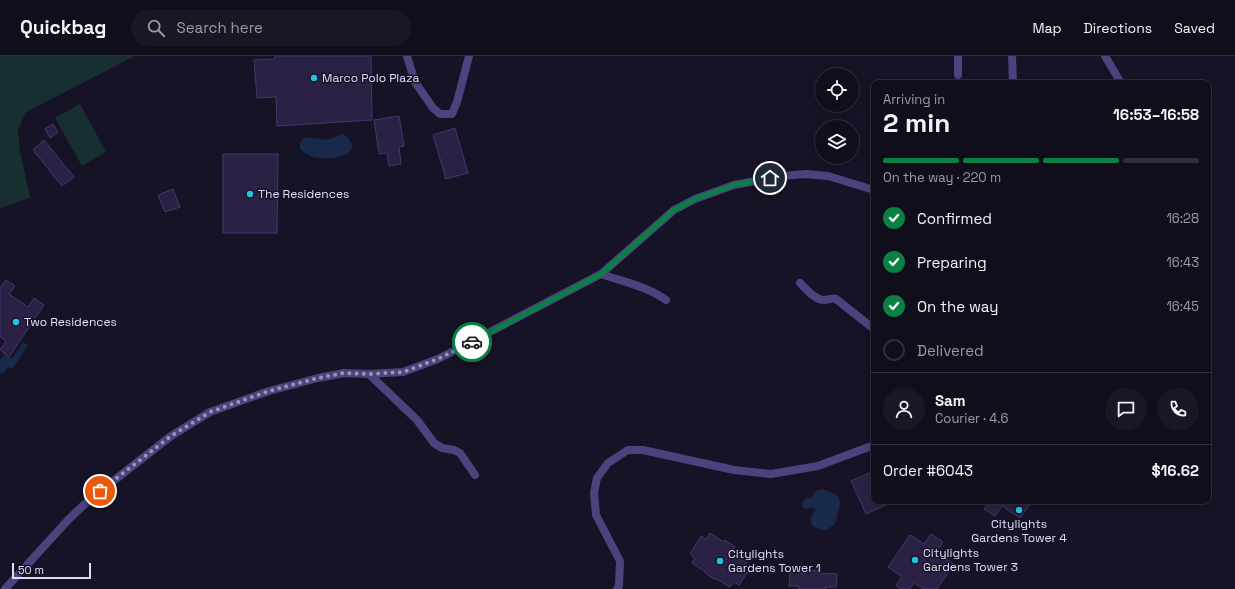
<!DOCTYPE html>
<meta charset="utf-8">
<style>
body{margin:0;font-family:"Space Grotesk",sans-serif;background:#1a1725;color:#f1f3f6;height:100vh;display:flex;flex-direction:column;font-size:15px;white-space:nowrap}
*{box-sizing:border-box;margin:0}
p{font-size:13px;color:#9c9ca3}
.icon{flex:none;width:22px;height:22px;fill:none;stroke:currentColor;stroke-width:2;stroke-linecap:round;stroke-linejoin:round}
.map{position:relative;flex:1;overflow:hidden}
.panel{position:absolute;left:871px;top:24px;width:340px;height:424px;display:flex;flex-direction:column;background:#110e1c;border-radius:8px;box-shadow:0 2px 10px #0003,0 0 0 1px #302e3b}
.panel>*{flex:none}
.buttons{position:absolute;left:815px;top:12px;display:grid;gap:8px}
.buttons a{display:grid;place-items:center;width:44px;height:44px;border-radius:50%;background:#110e1c;box-shadow:0 2px 10px #0003,0 0 0 1px #302e3b;font-size:20px}
.scale{position:absolute;left:12px;bottom:10px;width:79px;box-sizing:border-box;padding-left:4px;border:2px solid #e1dcfa;border-top:0;font-size:11px;line-height:14px;white-space:nowrap;color:#e1dcfa;-webkit-text-stroke:3px #171326;paint-order:stroke}
.pin{position:absolute;display:grid;place-items:center;width:34px;height:34px;color:#fff;margin:-17px;border:2px solid #fff;border-radius:50%;box-shadow:0 1px 4px #0007}
.courier{position:absolute;display:grid;place-items:center;width:40px;height:40px;margin:-20px;border:3px solid #0b8043;border-radius:50%;background:#fff;color:#222;box-shadow:0 1px 5px #0007}
.headline em{font-style:normal;font-weight:700}
.headline div{display:flex;flex-direction:column-reverse}
.headline{display:flex;align-items:center;justify-content:space-between;height:68px;padding:0 12px}
h1{font-size:26px;font-weight:700;line-height:30px}
.bar{display:grid;grid-template-columns:repeat(4,1fr);gap:6px 4px;align-content:center;height:48px;padding:0 12px}
.bar i{height:5px;border-radius:3px;background:#302e3b}
.bar .current{background:#0b8043}
.bar p{grid-column:span 4}
.line{display:flex;align-items:center;gap:10px;padding:0 12px;border-top:1px solid #302e3b}
.line div{flex:1}
.round{display:grid;place-items:center;flex:none;width:42px;height:42px;border-radius:21px;background:#1a1725}
ol{padding:0 12px;list-style:none}
li{display:flex;align-items:center;gap:12px;height:44px}
li p{margin-inline-start:auto}
li .icon{padding:4px;border-radius:50%;background:#0b8043;color:#fff;stroke-width:4}
li:last-child{color:#9c9ca3}
li i{width:22px;height:22px;border:2px solid #302e3b;border-radius:50%}
header{display:flex;align-items:center;gap:24px;box-sizing:border-box;height:56px;padding:0 20px;background:#110e1c;border-bottom:1px solid #302e3b}
header strong{font-size:19px}
nav{display:flex;gap:22px;margin-inline-start:auto;font-size:14px}
.search{width:280px;height:36px;background:#1a1725;display:flex;align-items:center;gap:10px;box-sizing:border-box;padding:0 14px;border-radius:22px;color:#9c9ca3;font-size:15px}
.map>svg:first-child{display:block}
.green{fill:#172f2f}
.water{fill:#18294a}
.building{fill:#2a2144;stroke:#44376d}
.lines{fill:none;stroke-linecap:round;stroke-linejoin:round}
.minor{stroke:#49447e;stroke-width:8}
.done{stroke:#9a96b0;stroke-width:4;stroke-dasharray:0 7.2}
.route{stroke:#0b8043;stroke-width:5}
.poi-dot{fill:#22c5e1;stroke:#171326;stroke-width:1.5}
.labels{text-anchor:middle;dominant-baseline:central;stroke-width:3;stroke-linejoin:round;paint-order:stroke}
.poi-label{font-size:12px;fill:#e1dcfa;stroke:#171326;text-anchor:start}
</style>
<header>
<strong>Quickbag</strong>
<div class="search"><svg class="icon" aria-label="search" viewBox="0 0 24 24"><circle cx="10" cy="10" r="6"/><path d="M15 15l6 6"/></svg>Search here</div>
<nav><a>Map</a><a>Directions</a><a>Saved</a></nav>
</header>
<div class="map">
<svg width="1235" height="533" viewBox="0 0 1235 533">
<rect width="100%" height="100%" fill="#171326"/>
<path class="green" d="M0 0H135L26 56 18 74 20 95 30 142 0 152Z
M80 48 106 96 82 110 55 62Z"/>
<path class="water" d="M342 78C349 81 357 90 348 97 341 102 325 103 317 102 310 101 305 97 300 93V86L306 81 327 84Z
M23 286 28 289 12 313 8 311 3 318 0 316V304L4 298 12 303Z
M822 433 835 438 839 442 840 447 836 467 827 474C821 474 809 472 811 462 811 460 815 456 816 454L812 451 806 453 803 451 802 447 806 441 812 443C812 436 817 434 822 433Z"/>
<path class="building" d="M275 0H371L372 64 277 70 276 41 257 42 254 4 275 3Z
M399 60 404 90 399 91 401 108 389 110 387 97 379 98 374 64Z
M53 68 58 76 50 82 45 73Z
M455 72 468 117 446 123 433 79Z
M44 84 74 121 62 130 33 94Z
M223 98H278L277 177H223Z
M173 133 180 151 165 156 158 139Z
M6 224 15 230 9 238 28 251 34 242 44 249 9 301 0 294 6 285 0 281V232Z
M874 415V445H895L866 458 851 425Z
M989 445H1032L1020 462 1002 450 995 460 984 453Z
M710 477 724 486 725 484 735 491 733 493 749 503 745 509 750 512 739 529 734 526 730 531 715 522 714 523 705 517 706 516 692 507 695 502 690 498 701 480 706 483Z
M931 478 943 486 936 496 954 508 937 533H923L914 527 910 533H901L896 529 902 521 888 511 910 479 924 488Z
M806 514 818 515V517L837 518 836 531H826V533H799V530H789L790 516 806 517Z"/>
<g class="lines">
<path class="minor" d="M407 0 415 26 433 52 440 58H452L457 46 469 0
M958 0V19
M1012 0 1013 27
M1105 0 1121 27
M601 218C624 226 646 230 666 244
M800 227C806 233 815 244 824 244 829 244 831 241 836 243L874 273
M369 318 417 364 434 387 442 392 454 394 460 397 475 419
M5 533 69 463 89 444 171 380 210 356 269 335 318 322 344 317 369 318 403 316 438 303 601 218 674 154 695 143 734 129 782 120 806 118 828 120 874 134
M617 533 619 530 620 505 596 459 594 437 597 422 608 407 628 394H643L734 414 771 418 818 410 874 389"/>
</g>
<g class="lines">
<path class="done" d="M100 435 171 380 210 356 269 335 318 322 344 317 369 318 403 316 438 303 472 286"/>
<path class="route" d="M472 286 601 218 674 154 695 143 734 129 770 122"/>
</g>
<g class="poi-dot">
<circle cx="314" cy="22" r="4"/>
<circle cx="250" cy="138" r="4"/>
<circle cx="16" cy="266" r="4"/>
<circle cx="1019" cy="454" r="4"/>
<circle cx="915" cy="504" r="4"/>
<circle cx="720" cy="505" r="4"/>
</g>
<g class="labels">
<g class="poi-label">
<text x="322" y="22">Marco Polo Plaza</text>
<text x="258" y="138">The Residences</text>
<text x="24" y="266">Two Residences</text>
<text x="1019" y="468" text-anchor="middle">Citylights<tspan x="1019" dy="14">Gardens Tower 4</tspan></text>
<text x="923" y="497">Citylights<tspan x="923" dy="14">Gardens Tower 3</tspan></text>
<text x="728" y="498">Citylights<tspan x="728" dy="14">Gardens Tower 1</tspan></text>
</g>
</g>
</svg>
<div class="buttons">
<a><svg class="icon" aria-label="locate" viewBox="0 0 24 24"><circle cx="12" cy="12" r="6"/><path d="M12 2v4M12 18v4M2 12h4M18 12h4"/></svg></a>
<a><svg class="icon" aria-label="layers" viewBox="0 0 24 24"><path d="M12 4l9 5-9 5-9-5zM3 14l9 5 9-5"/></svg></a>
</div>
<div class="scale">50 m</div>
<div class="pin" style="left:100px;top:435px;background:#ea580c"><svg class="icon" aria-label="bag" viewBox="0 0 24 24"><path d="M5 8h14l-1 12H6zM9 8a3 3 0 0 1 6 0"/></svg></div>
<div class="pin" style="left:770px;top:122px;background:#1f2937"><svg class="icon" aria-label="home" viewBox="0 0 24 24"><path d="M3 11l9-7 9 7M6 9v11h12V9"/></svg></div>
<div class="courier" style="left:472px;top:286px"><svg class="icon" aria-label="car" viewBox="0 0 24 24"><path d="M5 17H2v-5l4-1 3-4h7l3 4 3 1v5h-3M9 17h6M6 11h13"/><circle cx="7" cy="17" r="2"/><circle cx="17" cy="17" r="2"/></svg></div>
<section class="panel">
<div class="headline"><div><h1>2 min</h1><p>Arriving in</p></div><em>16:53–16:58</em></div>
<div class="bar"><i class="current"></i><i class="current"></i><i class="current"></i><i></i><p>On the way · 220 m</p></div>
<ol>
<li><svg class="icon" aria-label="check" viewBox="0 0 24 24"><path d="M5 12l5 5 9-10"/></svg>Confirmed<p>16:28</p></li>
<li><svg class="icon" aria-label="check" viewBox="0 0 24 24"><path d="M5 12l5 5 9-10"/></svg>Preparing<p>16:43</p></li>
<li><svg class="icon" aria-label="check" viewBox="0 0 24 24"><path d="M5 12l5 5 9-10"/></svg>On the way<p>16:45</p></li>
<li><i></i>Delivered</li>
</ol>
<div class="line" style="height:72px"><a class="round"><svg class="icon" aria-label="person" viewBox="0 0 24 24"><circle cx="12" cy="8" r="4"/><path d="M4 21q1-7 8-7t8 7"/></svg></a><div><b>Sam</b><p>Courier · 4.6</p></div><a class="round"><svg class="icon" aria-label="chat" viewBox="0 0 24 24"><path d="M4 5h16v11H9l-5 4z"/></svg></a><a class="round"><svg class="icon" aria-label="phone" viewBox="0 0 24 24"><path d="M5 4h4l2 5-3 2q2 4 5 5l2-3 5 2v4C11 20 4 13 5 4z"/></svg></a></div>
<div class="line" style="height:52px"><div>Order #6043</div><b>$16.62</b></div>
</section>
</div>
